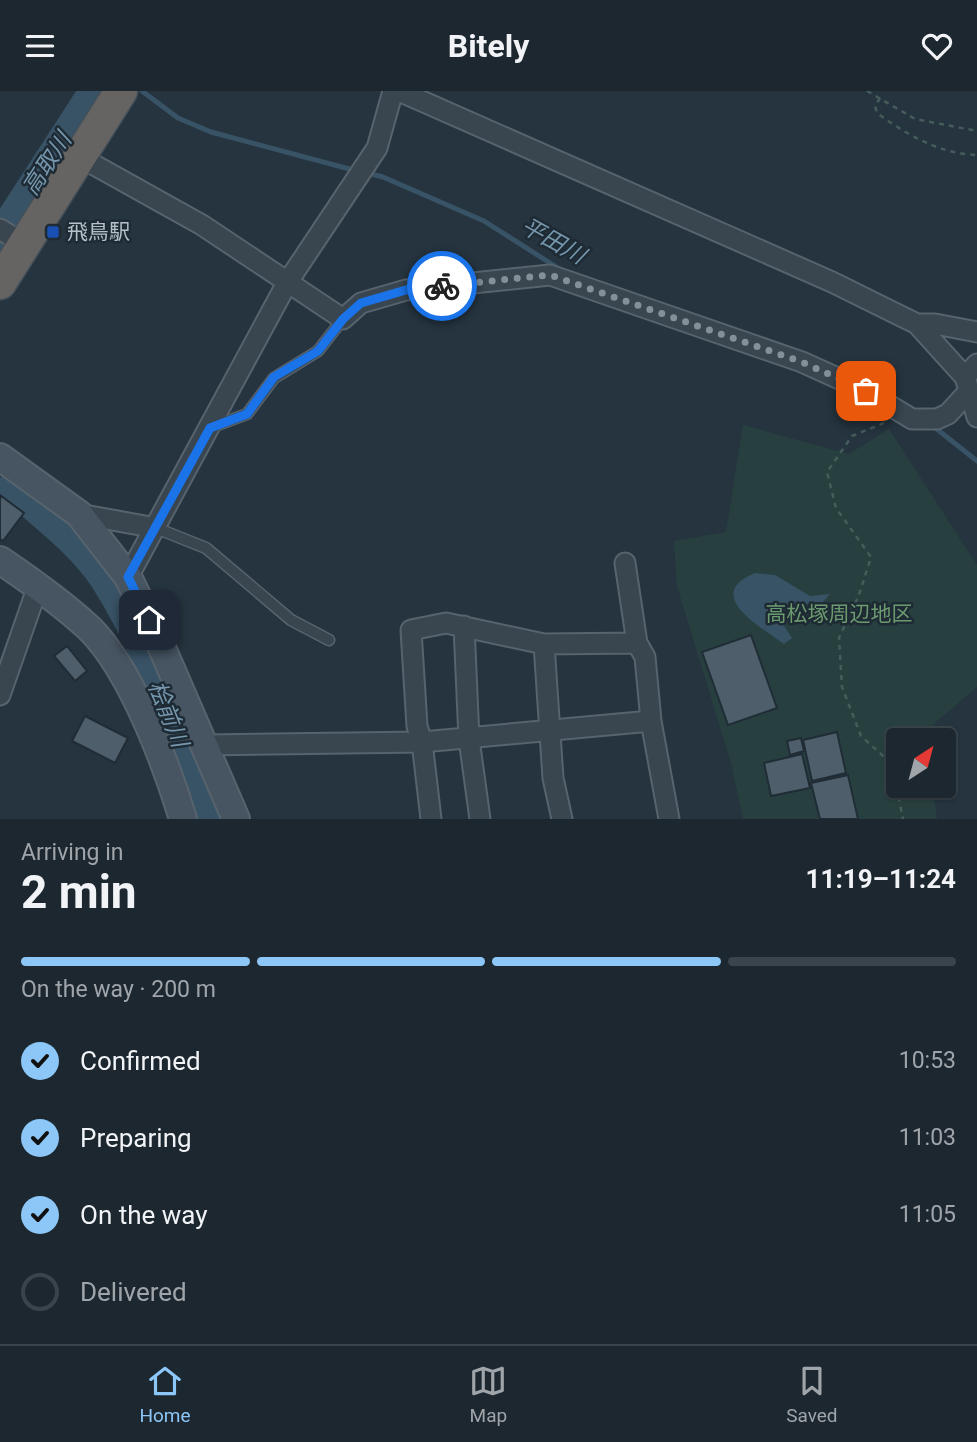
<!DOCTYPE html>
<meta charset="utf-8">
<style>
body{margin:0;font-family:Roboto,"Noto Sans JP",sans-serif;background:#29333b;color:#f1f3f6;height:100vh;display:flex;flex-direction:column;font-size:26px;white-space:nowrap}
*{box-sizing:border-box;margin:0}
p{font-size:23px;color:#a0a5aa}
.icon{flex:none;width:38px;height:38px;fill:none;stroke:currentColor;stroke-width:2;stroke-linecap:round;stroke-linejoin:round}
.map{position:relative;height:728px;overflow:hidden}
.details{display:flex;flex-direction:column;background:#1c272f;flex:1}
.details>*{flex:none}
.needle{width:46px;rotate:36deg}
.tools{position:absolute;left:886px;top:637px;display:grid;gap:14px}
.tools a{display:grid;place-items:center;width:70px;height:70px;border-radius:7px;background:#1c272f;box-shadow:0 2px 5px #0004,0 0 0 2px #3a444b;font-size:35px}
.pin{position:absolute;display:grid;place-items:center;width:60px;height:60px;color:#fff;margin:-30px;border-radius:14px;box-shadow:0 4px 10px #0006}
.courier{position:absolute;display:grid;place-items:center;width:70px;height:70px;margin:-35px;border:5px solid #1a73e8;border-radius:50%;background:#fff;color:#222;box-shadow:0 2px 9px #0007}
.head em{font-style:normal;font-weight:700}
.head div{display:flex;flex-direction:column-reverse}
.head{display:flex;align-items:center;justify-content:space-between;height:119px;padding:0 21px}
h1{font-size:46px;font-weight:700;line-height:52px}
.bar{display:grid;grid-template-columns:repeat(4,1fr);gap:10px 7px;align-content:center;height:84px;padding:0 21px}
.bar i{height:9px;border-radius:5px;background:#3a444b}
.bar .selected{background:#8cc7f7}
.bar p{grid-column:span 4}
ol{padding:0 21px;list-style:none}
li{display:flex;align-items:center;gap:21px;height:77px}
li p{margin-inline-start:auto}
li .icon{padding:7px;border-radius:50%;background:#8cc7f7;color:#111;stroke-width:4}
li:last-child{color:#a0a5aa}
li i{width:38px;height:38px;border:4px solid #3a444b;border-radius:50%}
header{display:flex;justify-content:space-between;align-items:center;height:91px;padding:0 21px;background:#1c272f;font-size:32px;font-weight:700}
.dock{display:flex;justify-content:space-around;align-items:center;height:98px;border-top:2px solid #3a444b;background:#1c272f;font-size:19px;color:#a0a5aa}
.dock a{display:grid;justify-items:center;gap:4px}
.dock .selected{color:#8cc7f7}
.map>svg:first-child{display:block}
.green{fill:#27403f}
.water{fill:#395366}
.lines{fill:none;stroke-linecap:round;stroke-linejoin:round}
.stream{stroke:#395366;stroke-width:5}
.river{stroke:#395366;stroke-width:30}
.building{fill:#4e5e6a;stroke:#202c36;stroke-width:2}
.service-casing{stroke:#57636d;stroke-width:13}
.minor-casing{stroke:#57636d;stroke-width:23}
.secondary-casing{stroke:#57636d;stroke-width:30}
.trunk-casing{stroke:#44505a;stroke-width:35}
.path{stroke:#455c5b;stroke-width:2.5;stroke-dasharray:5 5;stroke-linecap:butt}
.service{stroke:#39454f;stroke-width:10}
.minor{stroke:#39454f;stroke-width:19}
.secondary{stroke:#475562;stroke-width:26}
.trunk{stroke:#666462;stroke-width:32}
.done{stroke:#838f99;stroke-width:7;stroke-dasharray:0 12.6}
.route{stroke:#1a73e8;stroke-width:9}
.transit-dot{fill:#1a4fb4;stroke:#1e2a34;stroke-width:2.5}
.labels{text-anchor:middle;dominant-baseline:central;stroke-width:5;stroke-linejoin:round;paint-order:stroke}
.poi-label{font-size:21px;fill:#b5c0ca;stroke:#1e2a34;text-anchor:start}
.park-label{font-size:21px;fill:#6c9a6f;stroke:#1e2a34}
.water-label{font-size:23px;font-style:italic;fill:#7596ac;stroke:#1e2a34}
</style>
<header><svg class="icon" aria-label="menu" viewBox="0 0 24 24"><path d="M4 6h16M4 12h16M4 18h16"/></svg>Bitely<svg class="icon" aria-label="heart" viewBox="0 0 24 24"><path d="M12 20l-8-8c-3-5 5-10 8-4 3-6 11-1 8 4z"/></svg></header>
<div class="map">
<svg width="977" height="728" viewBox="0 0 977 728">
<rect width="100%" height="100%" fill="#25343f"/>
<path class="green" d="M743 334 849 363 889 338 977 474V596L928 638 929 649H898V695H933L937 728H743L731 672 677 495 674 450 726 441Z"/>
<path class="water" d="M755 482 775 484 810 505 830 503 822 512 781 514 777 524 792 547 784 553C763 537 701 504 755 482Z"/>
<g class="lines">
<path class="stream" d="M142 0 178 27 211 41 357 80
M367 82 383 86 484 130 561 179
M933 335 977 370"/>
<path class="river" d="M0 145 94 0
M12 396C43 425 81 452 104 487 152 561 177 647 209 728"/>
</g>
<path class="building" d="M0 404 24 422 3 450 0 448Z
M751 544 777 617 728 634 702 561Z
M67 555 87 580 75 590 54 565Z
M85 625 128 647 115 672 72 650Z
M837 641 846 682 812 690 803 649Z
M801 647 804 660 790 664 787 650Z
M802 663 810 697 771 705 764 672Z
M848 684 858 728H820L811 692Z"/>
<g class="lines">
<defs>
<path id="service" d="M212 336 247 323 274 287 318 260 343 228
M156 437 206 457 291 529 329 549"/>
<path id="minor" d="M399 0 832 191 917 233 965 286 977 326
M80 66 202 134 343 228 361 212 406 199 550 184 802 271 866 300 912 328H937L948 323 969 300
M0 138 25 154
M917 233H935L977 241
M965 286 977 273
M79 423 156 437
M625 472 637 552 645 566 651 630
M128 486 287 192 377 57 393 0
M464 535 469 648 480 728
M544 553 553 687 562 728
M0 604 38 495
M204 654 422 651 651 630 669 728
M431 728 422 651 417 635 411 539 446 532 544 553 637 552"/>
<path id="secondary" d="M0 366 79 423 128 486 159 550 236 728
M0 469C31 490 62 512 89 537 131 578 166 672 183 728"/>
<path id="trunk" d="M0 192 121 0"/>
</defs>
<use href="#service" class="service-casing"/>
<use href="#minor" class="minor-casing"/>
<use href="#secondary" class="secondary-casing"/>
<use href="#trunk" class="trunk-casing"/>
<path class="path" d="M867 0 915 28 977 40
M880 7 875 15 877 22C907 44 940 63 977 64
M884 332 852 345 827 381 836 417 871 466 859 504 839 547 842 596 861 645 892 673 903 728"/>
<use href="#service" class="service"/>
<use href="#minor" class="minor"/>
<use href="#secondary" class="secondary"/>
<use href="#trunk" class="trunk"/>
</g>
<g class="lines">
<path class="done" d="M442 195 550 184 802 271 866 300"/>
<path class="route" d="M149 529 128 486 210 337 247 323 274 286 318 260 343 228 361 212 406 199 442 195"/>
</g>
<rect class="transit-dot" x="46" y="134" width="14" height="14" rx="3.5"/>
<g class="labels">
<g class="poi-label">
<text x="67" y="141">飛鳥駅</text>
</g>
<g class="park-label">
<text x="839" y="523">高松塚周辺地区</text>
</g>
<g class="water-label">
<text transform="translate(47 73) rotate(-57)">高取川</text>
<text transform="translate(553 150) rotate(29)">平田川</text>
<text transform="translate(168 623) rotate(68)">桧前川</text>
</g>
</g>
</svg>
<div class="tools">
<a><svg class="needle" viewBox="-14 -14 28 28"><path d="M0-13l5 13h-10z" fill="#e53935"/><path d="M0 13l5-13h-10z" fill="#a0a5aa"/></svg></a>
</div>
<div class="pin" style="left:866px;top:300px;background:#ea580c"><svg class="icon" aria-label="bag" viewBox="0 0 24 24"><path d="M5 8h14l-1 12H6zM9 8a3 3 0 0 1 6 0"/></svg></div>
<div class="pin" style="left:149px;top:529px;background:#1f2937"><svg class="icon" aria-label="home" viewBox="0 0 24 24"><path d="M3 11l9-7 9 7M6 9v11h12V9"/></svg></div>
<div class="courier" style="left:442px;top:195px"><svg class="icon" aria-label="bike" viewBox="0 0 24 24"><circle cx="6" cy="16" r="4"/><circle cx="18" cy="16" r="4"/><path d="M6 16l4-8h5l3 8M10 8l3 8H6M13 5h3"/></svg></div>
</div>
<section class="details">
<div class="head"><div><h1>2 min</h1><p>Arriving in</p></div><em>11:19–11:24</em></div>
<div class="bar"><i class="selected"></i><i class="selected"></i><i class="selected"></i><i></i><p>On the way · 200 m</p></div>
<ol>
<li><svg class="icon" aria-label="check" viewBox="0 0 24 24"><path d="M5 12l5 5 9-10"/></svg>Confirmed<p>10:53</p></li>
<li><svg class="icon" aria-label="check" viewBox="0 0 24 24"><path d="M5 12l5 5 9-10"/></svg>Preparing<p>11:03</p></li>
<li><svg class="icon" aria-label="check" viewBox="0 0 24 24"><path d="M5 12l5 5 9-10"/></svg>On the way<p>11:05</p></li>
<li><i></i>Delivered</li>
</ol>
</section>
<nav class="dock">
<a class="selected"><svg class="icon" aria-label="home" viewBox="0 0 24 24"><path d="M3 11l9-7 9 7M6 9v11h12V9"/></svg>Home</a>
<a><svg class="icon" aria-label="map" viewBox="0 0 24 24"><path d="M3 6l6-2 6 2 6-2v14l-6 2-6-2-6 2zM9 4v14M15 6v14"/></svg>Map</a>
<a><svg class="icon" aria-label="saved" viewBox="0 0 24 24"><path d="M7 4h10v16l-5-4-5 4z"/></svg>Saved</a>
</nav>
